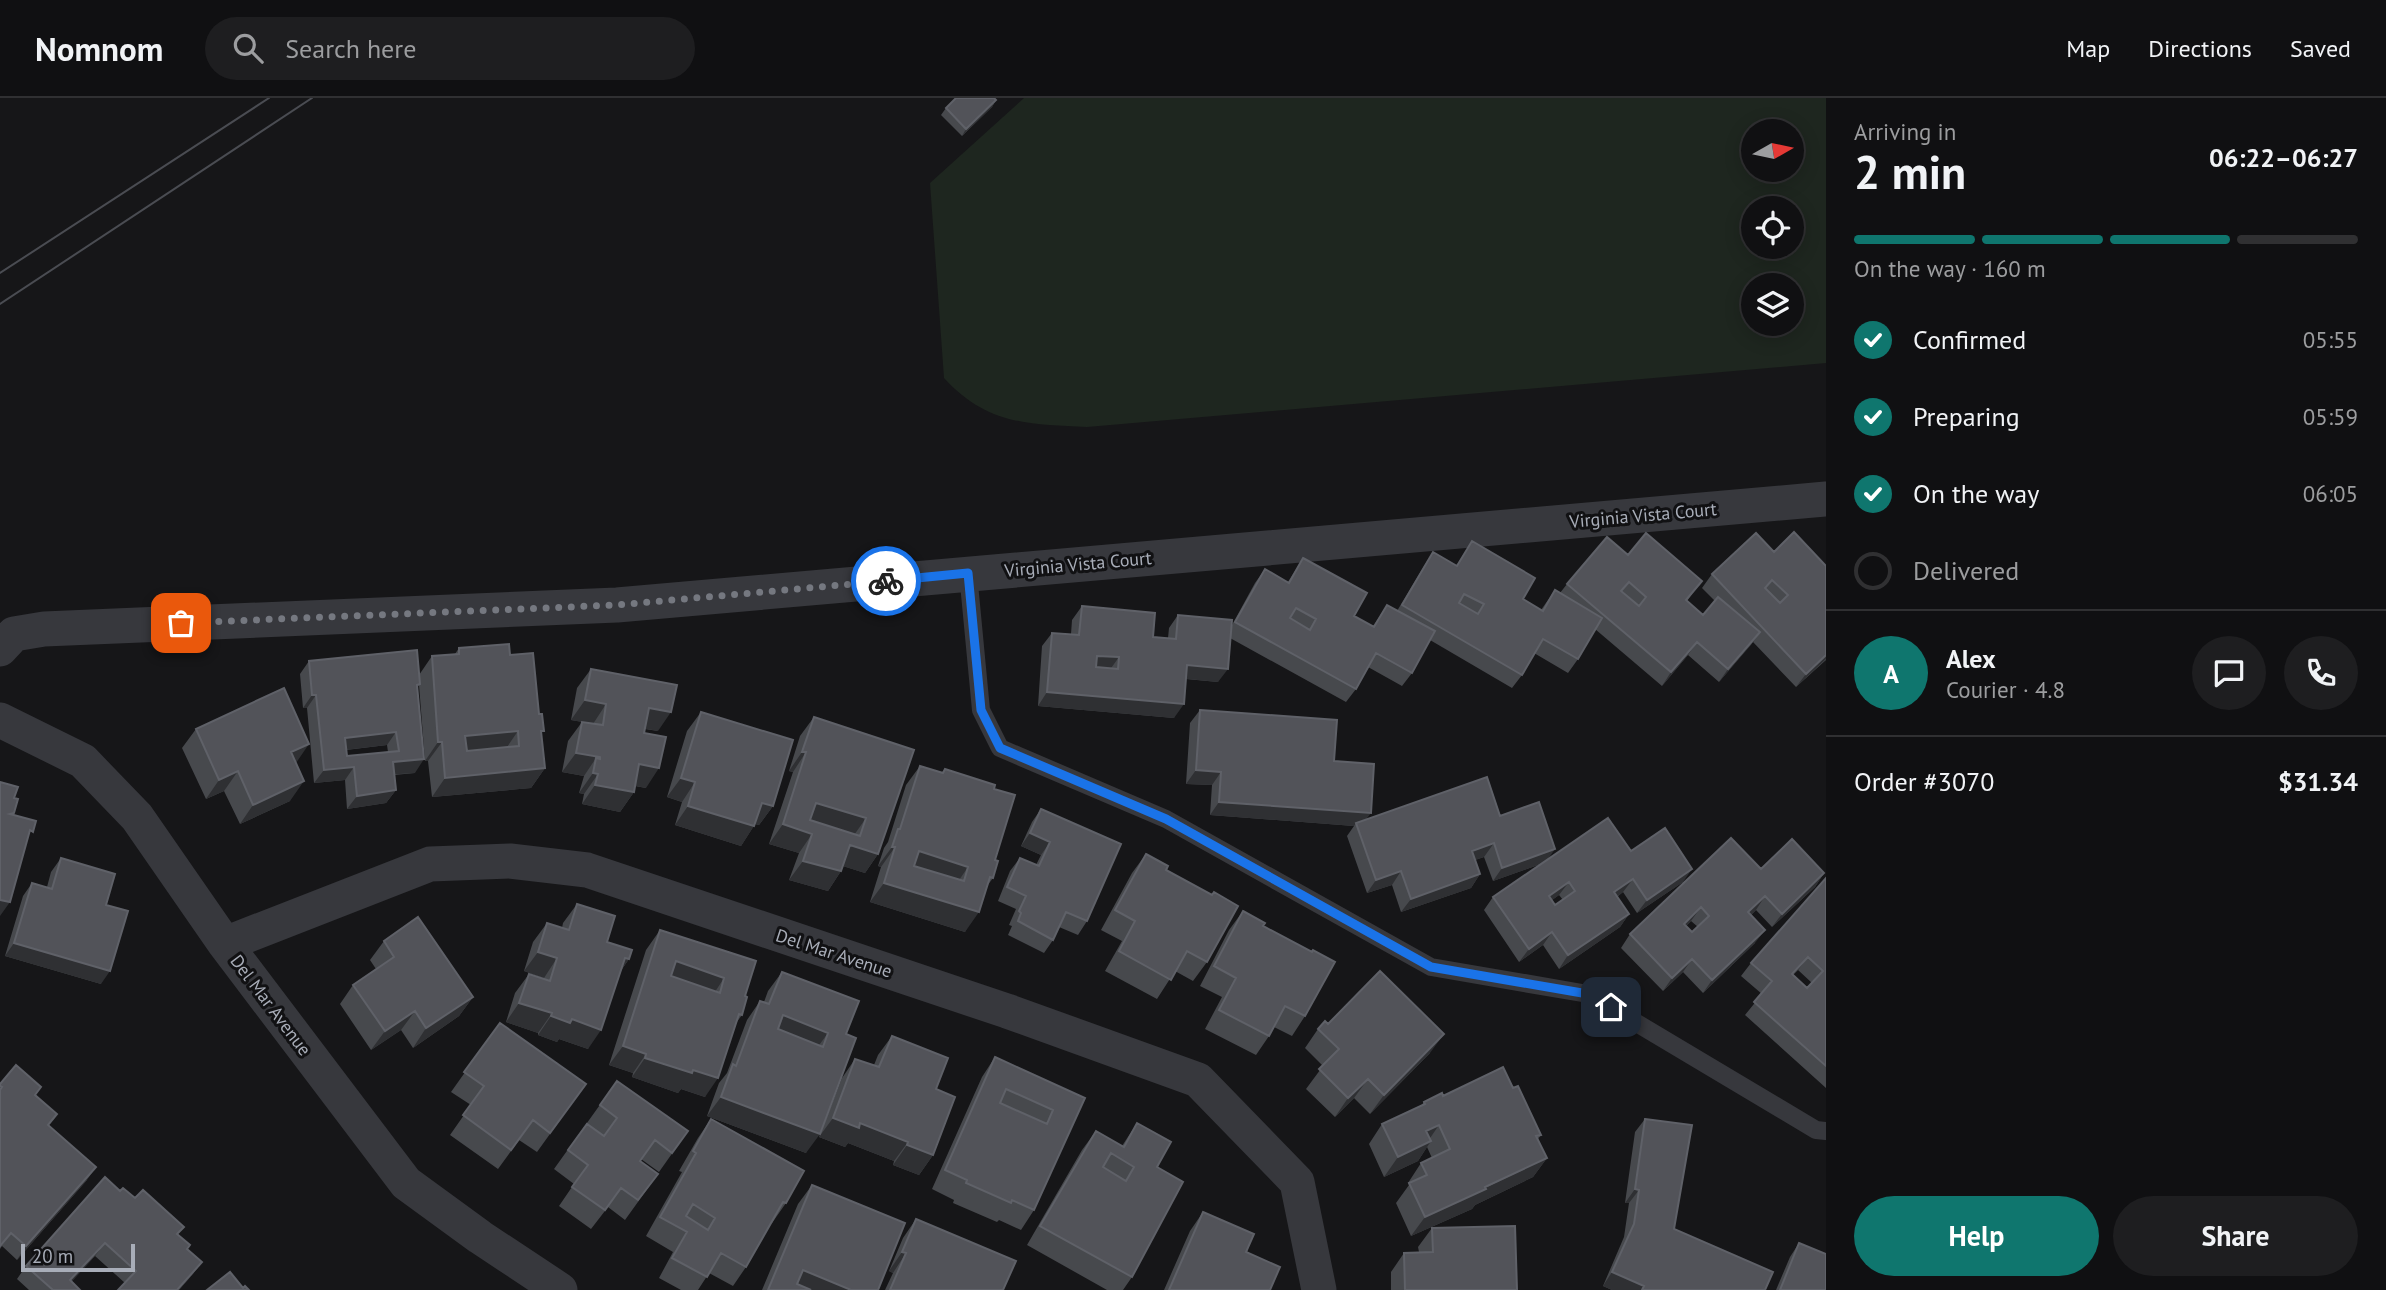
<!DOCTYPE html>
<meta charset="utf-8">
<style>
body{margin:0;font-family:"PT Sans",sans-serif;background:#1e1e20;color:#f1f3f6;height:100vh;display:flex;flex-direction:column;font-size:26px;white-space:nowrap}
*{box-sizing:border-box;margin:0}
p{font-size:23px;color:#9c9d9f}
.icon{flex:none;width:38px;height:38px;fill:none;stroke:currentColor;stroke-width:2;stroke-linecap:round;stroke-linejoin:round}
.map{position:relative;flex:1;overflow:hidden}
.side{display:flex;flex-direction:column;background:#101012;width:560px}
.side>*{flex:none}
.needle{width:46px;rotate:81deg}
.buttons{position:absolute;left:1741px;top:21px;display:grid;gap:14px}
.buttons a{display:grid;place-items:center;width:63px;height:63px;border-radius:50%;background:#101012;box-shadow:0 4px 18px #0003,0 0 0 2px #303032;font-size:35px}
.scale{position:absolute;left:21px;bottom:18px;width:114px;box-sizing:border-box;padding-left:7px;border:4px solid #a8adb8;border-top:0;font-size:19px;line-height:24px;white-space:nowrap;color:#a8adb8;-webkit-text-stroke:5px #111113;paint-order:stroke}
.pin{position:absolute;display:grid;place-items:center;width:60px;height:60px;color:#fff;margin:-30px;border-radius:14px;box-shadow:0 4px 10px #0006}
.courier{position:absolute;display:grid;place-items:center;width:70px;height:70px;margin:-35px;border:5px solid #1a73e8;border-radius:50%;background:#fff;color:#222;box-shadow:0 2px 9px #0007}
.overview em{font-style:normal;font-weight:800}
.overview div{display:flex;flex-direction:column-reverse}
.overview{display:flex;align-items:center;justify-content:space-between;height:119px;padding:0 28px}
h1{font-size:46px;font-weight:800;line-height:52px}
.bar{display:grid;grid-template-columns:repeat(4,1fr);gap:10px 7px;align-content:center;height:84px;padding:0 28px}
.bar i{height:9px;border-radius:5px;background:#303032}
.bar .active{background:#0f766e}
.bar p{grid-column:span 4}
.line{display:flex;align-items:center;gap:18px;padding:0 28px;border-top:2px solid #303032}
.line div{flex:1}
.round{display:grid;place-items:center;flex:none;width:74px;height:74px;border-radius:37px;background:#1e1e20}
ol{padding:0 28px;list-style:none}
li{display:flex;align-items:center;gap:21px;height:77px}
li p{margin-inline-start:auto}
li .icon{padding:7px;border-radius:50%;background:#0f766e;color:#fff;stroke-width:4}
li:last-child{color:#9c9d9f}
li i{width:38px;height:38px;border:4px solid #303032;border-radius:50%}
.action{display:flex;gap:14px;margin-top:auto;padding:14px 28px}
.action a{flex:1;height:80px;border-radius:42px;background:#0f766e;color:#fff;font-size:28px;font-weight:800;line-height:80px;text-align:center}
.action a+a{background:#1e1e20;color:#f1f3f6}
header{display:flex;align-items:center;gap:42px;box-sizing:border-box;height:98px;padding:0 35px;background:#101012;border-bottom:2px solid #303032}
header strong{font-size:33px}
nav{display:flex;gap:38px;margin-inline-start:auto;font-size:24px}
.search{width:490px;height:63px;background:#1e1e20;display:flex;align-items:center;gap:18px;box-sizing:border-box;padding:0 24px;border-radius:38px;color:#9c9d9f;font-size:26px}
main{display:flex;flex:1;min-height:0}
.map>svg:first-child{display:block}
.green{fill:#1e261f;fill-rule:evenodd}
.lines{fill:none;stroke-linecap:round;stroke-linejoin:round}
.service{stroke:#37383d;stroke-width:18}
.minor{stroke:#37383d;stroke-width:35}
.tram{stroke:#4a4c52;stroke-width:2}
.wall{fill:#47494d;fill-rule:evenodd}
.shaded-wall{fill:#2f3033}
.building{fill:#525359;stroke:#5f6168;stroke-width:2;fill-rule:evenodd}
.done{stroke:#757880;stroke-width:7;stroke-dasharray:0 12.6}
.route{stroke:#1a73e8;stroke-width:9}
.labels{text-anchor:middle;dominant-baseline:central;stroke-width:6;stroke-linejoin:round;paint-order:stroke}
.street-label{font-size:18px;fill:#a8adb8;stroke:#111113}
</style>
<header>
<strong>Nomnom</strong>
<div class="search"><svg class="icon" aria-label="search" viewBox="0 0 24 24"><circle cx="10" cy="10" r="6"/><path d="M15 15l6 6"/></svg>Search here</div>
<nav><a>Map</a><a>Directions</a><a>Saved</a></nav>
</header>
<main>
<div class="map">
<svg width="1826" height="1192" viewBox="0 0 1826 1192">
<rect width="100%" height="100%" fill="#161618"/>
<path class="green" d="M1024 0H1826V265L1087 329C1028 326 987 327 944 280L930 85ZM1754 33H1792V72H1754ZM1754 110H1792V149H1754ZM1754 187H1792V226H1754Z"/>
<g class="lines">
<path class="service" d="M968 475 981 612 1000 650 1166 721 1431 869 1588 896 1816 1032 1826 1033"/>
<path class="minor" d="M0 551 14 536 44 531 617 507 1826 401
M0 622 83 663 137 719 225 846
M560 1192 480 1139 406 1085 225 846 430 766 510 763 587 772 1007 913 1198 982 1297 1084 1319 1192"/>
<path class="tram" d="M0 175 269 0
M0 206 312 0"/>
</g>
<path class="wall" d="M996 2 992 9 962 38 941 17 946 10Z
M1472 443 1523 501 1541 512 1555 492 1560 495 1567 486 1628 457 1692 496 1687 503 1703 517 1715 503 1702 490 1712 476 1774 454 1826 468V562L1796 589 1753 544 1719 584 1688 557 1662 588 1595 531 1578 561 1568 575 1534 555 1522 577 1512 590 1430 542 1412 575 1402 588 1368 569 1356 591 1346 604 1230 540 1218 584 1186 581 1174 620 1038 608 1042 548 1052 535 1071 536 1072 522 1082 508 1153 539 1168 540 1169 530 1178 517 1232 527 1255 485 1265 471 1288 484 1303 460 1354 518 1373 528 1387 507 1397 513 1424 468 1433 454 1456 468Z
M459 550 510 557 539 616 545 670 531 690 432 699 428 663H425L419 587 417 590 415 675 394 677 396 692 386 705 347 711 345 682 314 685 307 610H303L300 576 309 563 419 577 432 558 455 556ZM387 647 388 654 347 658 346 652Z
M591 571 658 633 645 631 646 690 635 688 634 694 620 714 582 706 584 696 579 695 584 678 562 674 568 643 582 624 589 625 571 622 577 590Z
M1200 612 1334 663 1366 722 1500 718 1548 761 1631 753 1683 784 1637 815 1623 794 1617 799 1629 816 1620 829 1559 871 1543 847 1519 864 1484 812 1493 799 1541 766 1493 783 1484 759 1475 762 1480 776 1471 790 1401 814 1392 787 1367 795 1347 738 1354 728 1210 717 1212 687 1186 686 1190 625ZM1559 797 1563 802 1555 807 1552 802Z
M701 614 773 708 759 727 755 726 741 748 675 727 682 704 667 699 687 633Z
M814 619 914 652 878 756 865 775 843 768 841 773 828 793 789 782 799 755 769 746 793 674 789 673 800 638Z
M196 631 296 665 290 703 240 726 224 693 206 701 182 650Z
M920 668 942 675 945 671 994 691 995 762 993 780 987 788 965 834 870 804 881 769 878 768 884 750 888 744 906 687Z
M1041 711 1087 823 1078 837 1059 829 1053 842 1044 855 1008 837 1012 828 1009 827 1016 811 998 803 1010 773 1020 760 1036 767 1041 757 1021 748 1032 724Z
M1146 756 1166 772 1207 864 1193 883 1175 873 1157 901 1105 873 1122 843 1101 832 1132 775Z
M61 760 106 807 101 886 5 858 23 798 32 785 47 789 51 774Z
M1761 771 1824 775 1815 789 1772 829 1756 812 1751 817 1755 845 1703 895 1683 874 1663 893 1621 850 1630 836ZM1691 823 1698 829 1692 834 1686 828Z
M1826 780V990L1745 917 1762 896 1741 878 1751 865ZM1798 872 1812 885 1807 890 1793 877Z
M577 806 607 844 629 861 620 874 588 951 559 941 557 944 538 937V935L506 924 515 895 529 876 543 881 544 880 524 873 533 844 547 825 562 830 563 825Z
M1243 813 1263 828 1305 918 1292 938 1274 929 1269 938 1256 957 1205 931 1222 899 1200 888 1229 832Z
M660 832 745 898 742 917 736 925 705 999 681 991 678 995 632 979 633 975 609 967 646 852Z
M384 843 473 899 459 918 413 950 401 932 371 952 340 906 353 887 376 871 370 862Z
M782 874 846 936 806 1055 707 1018 719 985 727 975 747 922 760 903 764 904 768 893Z
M500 925 586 986 537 1054 519 1042 498 1071 450 1037 471 1007 451 994Z
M1318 931 1430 955 1370 1016 1354 1000 1335 1019 1306 991 1323 968 1305 950Z
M892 938 936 991 933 1057 919 1077 893 1067 894 1063 848 1045 845 1049 819 1039 842 980 855 961 874 967 878 957Z
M995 959 1085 1000 1034 1112 1021 1132 999 1122 997 1124 953 1105 954 1102 932 1091 982 979Z
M617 983 688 1033 659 1074 641 1061 640 1063 658 1076 625 1122 608 1109 591 1131 559 1108 574 1086 554 1071Z
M0 986 36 997 49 1028 87 1082 17 1162 2 1148 0 1151Z
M1513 990 1541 1037 1538 1041 1547 1060 1533 1079 1475 1107 1472 1111 1411 1138 1396 1105 1409 1087 1408 1085 1421 1065 1432 1060 1427 1049 1418 1063 1384 1079 1369 1046 1382 1026 1421 1008 1424 1004 1443 998Z
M711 1021 786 1105 772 1125 771 1124 746 1169 733 1188 709 1175 698 1192H681L659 1180 673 1154 646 1138 682 1074 679 1073 698 1040Z
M1645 1021 1674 1131 1765 1192H1612L1603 1188 1624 1139 1629 1105H1625L1635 1034Z
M1137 1025 1157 1069 1132 1179 1123 1192H1107L1027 1147 1082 1052 1096 1033 1122 1048Z
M812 1087 878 1192H762L798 1106Z
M120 1093 178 1137 187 1152 202 1164 192 1177 179 1192H118L125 1185 95 1158 71 1184 80 1192H29L17 1181 26 1168Z
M1203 1114 1246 1154 1270 1192H1164L1190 1133Z
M916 1121 1003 1192H885L893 1175 889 1173 903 1140Z
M1432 1130 1517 1192H1391V1174L1404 1155 1419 1154 1418 1149Z
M1799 1145 1826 1192H1776L1790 1159Z"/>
<path class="shaded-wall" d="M996 2 992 9 962 38 966 31Z
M1760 534 1751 547 1719 584 1728 571Z
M1697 544 1688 557 1662 588 1671 574Z
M1826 557V561L1796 589 1806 576Z
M1097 558 1119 559 1109 573 1088 571Z
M1187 567 1228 571 1218 584 1178 580Z
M1047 594 1184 606 1174 620 1038 608Z
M312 597H316L307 610H303Z
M585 602 606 606 593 626 571 622Z
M649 610 671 614 658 633 636 629Z
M518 633 505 652 451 657 465 638Z
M396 634 387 647 336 653 345 640Z
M438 644H442L428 663H425Z
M309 646 296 665 291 654Z
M802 654H806L793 674 789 673Z
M576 655 600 659 595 667 596 660 584 678 562 674Z
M424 661 415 675 384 677 393 664Z
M639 666 659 670 646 690 626 686Z
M354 669 345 682 314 685 324 672Z
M545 670 531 690 432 699 445 680Z
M1196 672 1221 674 1212 687 1186 686Z
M238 673 224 693 206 701 219 682Z
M593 675 598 676 584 696 579 695Z
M681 680 695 684 682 704 667 699Z
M304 683 290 703 240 726 253 707Z
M595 687 634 694 620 714 582 706Z
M396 692 386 705 347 711 357 698Z
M1219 704 1371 715 1361 728 1356 725 1354 728 1210 717Z
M762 705 773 708 759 727 748 724Z
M816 705 866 720 852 740 802 724Z
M688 708 754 728 741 748 675 727Z
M783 726 812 736 799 755 769 746Z
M1030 735 1050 744 1041 757 1021 748Z
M1494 745 1484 759 1463 766 1472 753Z
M850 747 878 756 865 775 836 766Z
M892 749H895L881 769 878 768Z
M1555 751 1546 764 1493 783 1502 770Z
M919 753 968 769 955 788 905 772Z
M803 763 841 773 828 793 789 782Z
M1692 771 1683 784 1637 815 1647 802Z
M1401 773 1392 787 1367 795 1376 782Z
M1824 775 1815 789 1772 829 1782 816Z
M1480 776 1471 790 1401 814 1411 801Z
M1633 781 1623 794 1605 808 1614 794Z
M1569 784 1559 797 1540 811 1549 798Z
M884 785 979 814 965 834 870 804Z
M1765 798 1756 812 1739 828 1748 814Z
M0 802 10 804 0 818Z
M1701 809 1691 823 1675 839 1684 826Z
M1629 816 1620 829 1559 871 1568 857Z
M1765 832 1755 845 1703 895 1712 882Z
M1552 834 1543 847 1519 864 1529 851Z
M14 845 110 873 101 886 5 858Z
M538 854 557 860 544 880 524 873Z
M1808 859 1798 872 1782 889 1792 876Z
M625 860 629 861 615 881Z
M1692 861 1683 874 1663 893 1672 880Z
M676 863 724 880 711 900 663 883Z
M473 899 459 918 413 950 426 930Z
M519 905 552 915 538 935 506 924Z
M415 913 401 932 371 952 385 933Z
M783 917 828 935 814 954 770 937Z
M551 918 572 921 601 932 588 951 559 941 557 944 538 937Z
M1444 936 1430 955 1370 1016 1384 997Z
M623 948 646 956 633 975 609 967Z
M645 960 693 972 718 980 705 999 681 991 678 995 632 979Z
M1368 981 1354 1000 1335 1019 1348 1000Z
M721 999 820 1036 806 1055 707 1018Z
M833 1020 860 1025 908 1044 894 1063 848 1045 845 1049 819 1039Z
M1439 1027 1426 1046 1431 1043 1418 1063 1384 1079 1398 1059 1426 1033Z
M907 1047 933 1057 919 1077 893 1067Z
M1547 1060 1533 1079 1475 1107 1472 1111 1411 1138 1425 1119Z
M96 1069 87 1082 17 1162 26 1148Z
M1635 1091 1639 1092 1629 1105H1625Z
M105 1145 95 1158 64 1192 70 1182Z
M902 1154 906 1155 893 1175 889 1173Z
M202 1164 192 1177 179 1192H177Z
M803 1172 851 1192H792Z
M1612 1174 1644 1188 1641 1192H1612L1603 1188Z"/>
<path class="building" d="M956 0H994L996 2 966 31 946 10Z
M1794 434 1826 468V557L1806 576 1712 476 1756 435 1774 454ZM1772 482 1788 497 1780 505 1765 490Z
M1646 435 1702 483 1686 502 1703 517 1718 499 1760 534 1728 571 1697 544 1671 574 1567 486 1607 439 1628 457ZM1629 484 1646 499 1639 508 1621 493Z
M1472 443 1535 480 1523 501 1543 513 1555 492 1602 520 1578 561 1543 541 1522 577 1402 507 1433 454 1457 468ZM1464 496 1484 506 1478 516 1459 505Z
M1303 460 1367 495 1354 518 1374 529 1387 507 1435 533 1412 575 1376 555 1356 591 1235 524 1265 471 1289 485ZM1296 510 1316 521 1310 532 1290 520Z
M1082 508 1155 515 1153 539 1176 541 1178 517 1232 522 1228 571 1187 567 1184 606 1047 594 1052 535 1079 537ZM1097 558 1119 559 1118 571 1096 569Z
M509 546 510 557 533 555 539 616H542L544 633H541L545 670 445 680 442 644H438L432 558 459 556V550ZM518 633 519 648 467 653 465 638Z
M417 552 420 586 417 587 424 661 393 664 396 692 357 698 354 669 324 672 316 597H312L309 563ZM396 634 399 653 347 658 345 640Z
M591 571 677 587 671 614 649 610 644 635 666 639 659 670 639 666 634 694 595 687 598 676 593 675 596 660 600 661V659L576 655 582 624 603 627 606 606 585 602Z
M284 590 309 646 291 654 304 683 253 707 238 673 219 682 196 631Z
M1200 612 1337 622 1334 663 1374 666 1371 715 1219 704 1221 674 1196 672Z
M701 614 793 642 773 708 762 705 754 728 688 708 695 684 681 680Z
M814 619 914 652 878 756 850 747 841 773 803 763 812 736 783 726 806 654H802ZM816 705 866 720 860 738 810 722Z
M920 668 943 675 945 671 995 687 994 691 1015 697 995 762 998 763 993 780 990 779 979 814 884 785 895 749H892L898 731H900ZM919 753 968 769 964 783 914 768Z
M1487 679 1500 718 1539 704 1555 751 1502 770 1494 745 1472 753 1480 776 1411 801 1401 773 1376 782 1356 725Z
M0 684 18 689 14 700 18 701 14 715 10 716 36 723 33 734 30 732 10 804 0 802Z
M1041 711 1121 746 1087 823 1066 814 1053 842 1018 823 1021 815 1019 813 1026 798 1007 789 1020 760 1039 768 1050 744 1030 735Z
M1608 720 1631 753 1665 730 1692 771 1647 802 1633 781 1614 794 1629 816 1568 857 1552 834 1529 851 1493 799ZM1569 784 1575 793 1555 807 1549 798Z
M1731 740 1761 771 1792 741 1824 775 1782 816 1765 798 1748 814 1765 832 1712 882 1692 861 1672 880 1630 836ZM1701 809 1709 818 1692 834 1684 826Z
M1146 756 1168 768 1166 772 1212 797 1214 794 1238 808 1207 864 1187 853 1171 882 1119 853 1135 823 1115 812Z
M61 760 115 776 106 807 128 813 110 873 14 845 32 785 52 791Z
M1826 780V968L1754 904 1772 883 1751 865ZM1808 859 1823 873 1807 890 1792 876Z
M577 806 615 818 607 844 632 852 629 861 625 860 601 932 572 921 570 925 551 918 552 915 519 905 529 876 550 883 557 860 538 854 547 825 569 832Z
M1243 813 1265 825 1263 828 1312 854 1313 852 1335 864 1305 918 1285 908 1269 938 1219 912 1236 880 1214 868Z
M418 819 473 899 426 930 415 913 385 933 353 887 394 859 384 843Z
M660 832 756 863 745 898 747 899 742 917 739 916 718 980 693 972 692 975 645 960 646 956 623 948ZM676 863 724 880 720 895 671 878Z
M1380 873 1444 936 1384 997 1368 981 1348 1000 1319 971 1339 951 1318 931 1325 923 1328 926Z
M782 874 859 903 846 936 856 940 820 1036 721 999 733 966 736 968 760 903 769 906ZM783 917 828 935 823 949 778 931Z
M500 925 586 986 550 1035 533 1022 511 1052 463 1017 484 988 464 974Z
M892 938 948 960 936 991 955 999 933 1057 907 1047 908 1044 860 1025 859 1030 833 1020 855 961 879 969Z
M995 959 1085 1000 1034 1112 1012 1102 1011 1105 966 1085 967 1082 945 1072ZM1006 991 1053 1012 1047 1026 1000 1005Z
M16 967 41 989 35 997 57 1016 48 1027 96 1069 26 1148 11 1135 0 1148V992L2 989 0 988V986Z
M1503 969 1513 990 1518 988 1541 1037 1536 1038 1547 1060 1485 1089 1486 1091 1425 1119 1409 1085 1427 1077 1421 1065 1450 1051 1439 1027 1426 1033 1431 1043 1398 1059 1382 1026 1425 1006 1424 1004 1442 995 1443 998Z
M617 983 688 1033 672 1055 655 1042 640 1063 658 1076 638 1102 621 1090 605 1112 572 1089 588 1067 568 1052 587 1026 604 1038 617 1020 600 1007Z
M711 1021 804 1073 786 1105 783 1104 746 1169 721 1155 707 1179 672 1160 687 1134 660 1119 696 1055 693 1053ZM693 1106 715 1120 708 1132 686 1118Z
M1645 1021 1692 1027 1674 1131 1773 1174 1765 1192H1642L1644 1188 1612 1174 1634 1126 1639 1092 1635 1091Z
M1137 1025 1171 1044 1157 1069 1183 1084 1132 1179 1040 1128 1096 1033 1124 1049ZM1111 1055 1134 1069 1126 1083 1103 1069Z
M105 1079 120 1093 123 1090 135 1100 143 1092 184 1129 177 1136 190 1147 187 1151 202 1164 177 1192H118L136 1173 105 1145 70 1182 80 1192H53L26 1168Z
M812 1087 905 1125 878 1192H851L803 1172 797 1186 811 1192H768Z
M1203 1114 1254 1136 1246 1154 1280 1169 1270 1192H1169Z
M916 1121 1016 1163 1003 1192H890L906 1155 902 1154Z
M1515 1128 1517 1192H1405L1404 1155 1433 1154 1432 1130Z
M1799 1145 1826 1156V1192H1780Z
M230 1174 243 1190 245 1188 249 1192H207Z"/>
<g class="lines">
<path class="done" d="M181 525 617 507 886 483"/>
<path class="route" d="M886 483 968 475 981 612 1000 650 1166 721 1431 869 1588 896 1611 909"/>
</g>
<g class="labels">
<g class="street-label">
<text transform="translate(1643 417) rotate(-5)">Virginia Vista Court</text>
<text transform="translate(1078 466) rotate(-5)">Virginia Vista Court</text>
<text transform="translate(834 855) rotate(18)">Del Mar Avenue</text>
<text transform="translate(271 907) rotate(53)">Del Mar Avenue</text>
</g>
</g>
</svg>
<div class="buttons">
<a><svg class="needle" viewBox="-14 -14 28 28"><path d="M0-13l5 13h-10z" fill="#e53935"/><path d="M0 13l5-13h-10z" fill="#9c9d9f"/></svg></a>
<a><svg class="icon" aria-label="locate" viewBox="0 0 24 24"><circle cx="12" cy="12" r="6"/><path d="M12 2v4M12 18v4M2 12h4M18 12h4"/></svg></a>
<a><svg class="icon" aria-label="layers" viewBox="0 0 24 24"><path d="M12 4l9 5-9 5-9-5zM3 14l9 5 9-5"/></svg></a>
</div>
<div class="scale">20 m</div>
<div class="pin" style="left:181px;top:525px;background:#ea580c"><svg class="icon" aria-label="bag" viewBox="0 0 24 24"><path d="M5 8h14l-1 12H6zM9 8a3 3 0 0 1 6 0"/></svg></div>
<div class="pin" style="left:1611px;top:909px;background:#1f2937"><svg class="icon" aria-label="home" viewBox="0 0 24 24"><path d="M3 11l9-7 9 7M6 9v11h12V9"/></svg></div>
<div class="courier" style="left:886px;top:483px"><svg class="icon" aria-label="bike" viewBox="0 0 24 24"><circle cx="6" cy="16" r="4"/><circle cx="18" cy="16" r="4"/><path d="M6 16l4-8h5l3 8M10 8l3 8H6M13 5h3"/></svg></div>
</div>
<section class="side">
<div class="overview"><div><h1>2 min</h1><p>Arriving in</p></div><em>06:22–06:27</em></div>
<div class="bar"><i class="active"></i><i class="active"></i><i class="active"></i><i></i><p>On the way · 160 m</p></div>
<ol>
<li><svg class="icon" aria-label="check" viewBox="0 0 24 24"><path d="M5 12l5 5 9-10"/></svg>Confirmed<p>05:55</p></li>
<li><svg class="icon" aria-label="check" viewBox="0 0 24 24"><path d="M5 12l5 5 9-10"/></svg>Preparing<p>05:59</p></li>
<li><svg class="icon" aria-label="check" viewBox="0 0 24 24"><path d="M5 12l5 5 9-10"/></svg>On the way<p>06:05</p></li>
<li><i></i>Delivered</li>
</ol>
<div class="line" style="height:126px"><b class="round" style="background:#0f766e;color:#fff">A</b><div><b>Alex</b><p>Courier · 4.8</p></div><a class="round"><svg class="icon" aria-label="chat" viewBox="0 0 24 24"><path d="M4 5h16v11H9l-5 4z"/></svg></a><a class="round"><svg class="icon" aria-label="phone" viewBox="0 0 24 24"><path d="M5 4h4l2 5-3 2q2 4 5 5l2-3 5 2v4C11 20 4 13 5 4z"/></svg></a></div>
<div class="line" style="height:91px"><div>Order #3070</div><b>$31.34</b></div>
<div class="action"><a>Help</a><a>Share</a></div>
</section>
</main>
